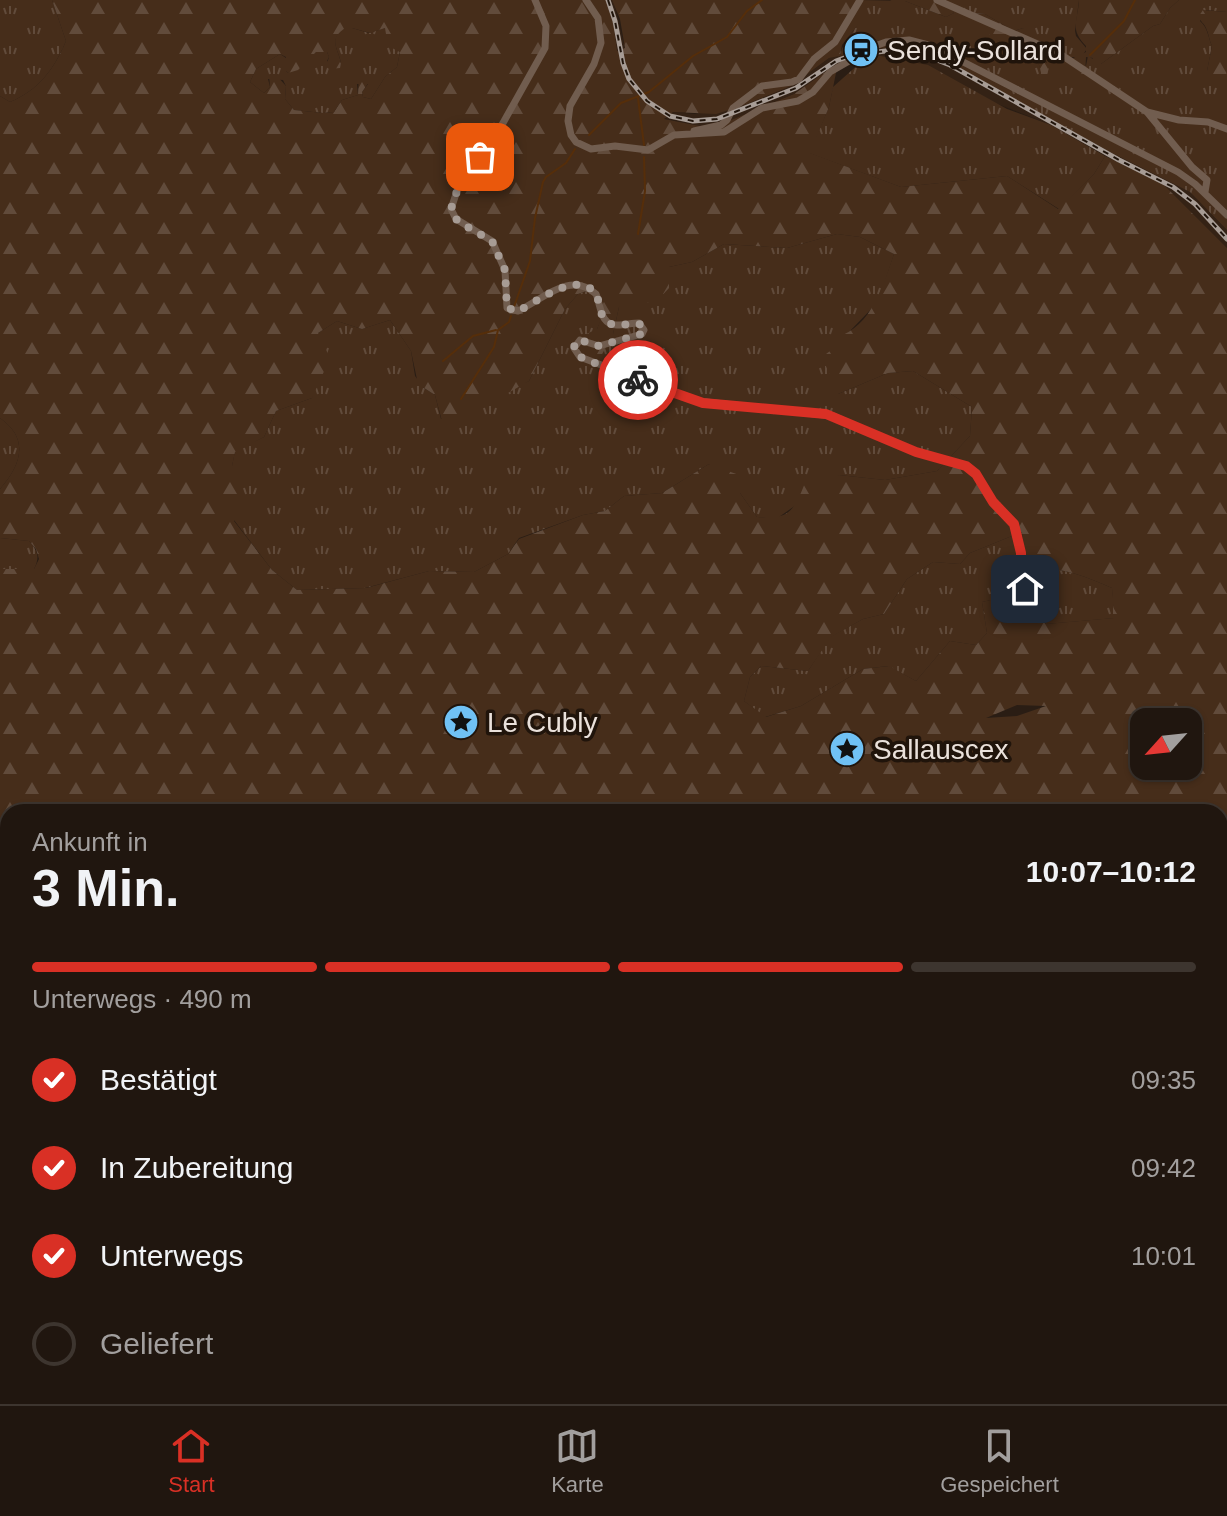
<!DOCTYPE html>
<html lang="de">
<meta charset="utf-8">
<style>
body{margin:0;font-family:Helvetica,sans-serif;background:#2d231d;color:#f1f3f6;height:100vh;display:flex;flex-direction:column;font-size:30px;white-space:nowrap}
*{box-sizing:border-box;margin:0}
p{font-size:26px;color:#a29f9e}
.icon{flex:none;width:44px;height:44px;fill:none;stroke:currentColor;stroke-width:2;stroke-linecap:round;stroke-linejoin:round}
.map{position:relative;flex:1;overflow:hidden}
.sheet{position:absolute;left:0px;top:804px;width:1228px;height:600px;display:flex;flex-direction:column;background:#20160f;border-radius:24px 24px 0 0;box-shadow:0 2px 6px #0004,0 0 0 2px #3d352f}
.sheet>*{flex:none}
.needle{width:52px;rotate:243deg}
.controls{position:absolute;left:1130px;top:708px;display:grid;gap:16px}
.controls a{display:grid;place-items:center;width:72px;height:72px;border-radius:16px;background:#20160f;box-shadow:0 2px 6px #0004,0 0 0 2px #3d352f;font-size:40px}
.pin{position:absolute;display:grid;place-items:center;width:68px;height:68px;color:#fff;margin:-34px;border-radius:16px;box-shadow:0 4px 12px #0006}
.courier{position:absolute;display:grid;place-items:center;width:80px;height:80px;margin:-40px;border:6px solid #d93025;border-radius:50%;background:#fff;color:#222;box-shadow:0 2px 10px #0007}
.head em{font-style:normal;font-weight:700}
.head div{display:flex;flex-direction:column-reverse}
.head{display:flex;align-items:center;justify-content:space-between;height:136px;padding:0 32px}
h1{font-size:52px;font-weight:700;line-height:60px}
.bar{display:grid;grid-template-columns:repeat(4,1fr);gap:12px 8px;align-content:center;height:96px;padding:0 32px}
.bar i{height:10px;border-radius:6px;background:#3d352f}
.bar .on{background:#d93025}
.bar p{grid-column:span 4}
ol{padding:0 32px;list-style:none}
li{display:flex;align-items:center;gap:24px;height:88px}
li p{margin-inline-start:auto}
li .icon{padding:8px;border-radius:50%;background:#d93025;color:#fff;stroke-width:4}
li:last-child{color:#a29f9e}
li i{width:44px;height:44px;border:4px solid #3d352f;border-radius:50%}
.menu{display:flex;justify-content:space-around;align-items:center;height:112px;border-top:2px solid #3d352f;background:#20160f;font-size:22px;color:#a29f9e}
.menu a{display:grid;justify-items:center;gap:4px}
.menu .on{color:#d93025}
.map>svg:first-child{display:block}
.built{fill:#342215}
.grass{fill:url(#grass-tufts);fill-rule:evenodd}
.forest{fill:url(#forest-firs);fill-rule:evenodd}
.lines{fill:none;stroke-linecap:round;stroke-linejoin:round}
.stream{stroke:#562e0a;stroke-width:2}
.minor{stroke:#715d4f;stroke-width:7}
.rail-casing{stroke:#a79c95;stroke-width:5}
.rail{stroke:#20140b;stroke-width:2;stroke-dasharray:6;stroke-linecap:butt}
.done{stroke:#a79c95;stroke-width:8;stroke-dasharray:0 14.4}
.route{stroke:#d93025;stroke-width:10}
.labels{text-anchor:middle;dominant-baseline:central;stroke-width:7;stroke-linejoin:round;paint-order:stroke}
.poi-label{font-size:28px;fill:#eae1db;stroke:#20140b;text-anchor:start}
</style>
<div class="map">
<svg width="1227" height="1404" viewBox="0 0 1227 1404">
<defs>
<pattern id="grass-tufts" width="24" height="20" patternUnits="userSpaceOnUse" patternTransform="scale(2)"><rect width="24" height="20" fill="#462d1a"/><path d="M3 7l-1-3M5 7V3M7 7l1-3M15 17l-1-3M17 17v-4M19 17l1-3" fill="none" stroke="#614b3b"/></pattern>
<pattern id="forest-firs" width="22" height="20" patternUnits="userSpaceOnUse" patternTransform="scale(2)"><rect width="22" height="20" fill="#462d1a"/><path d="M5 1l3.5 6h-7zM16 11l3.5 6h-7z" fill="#614b3b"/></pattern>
</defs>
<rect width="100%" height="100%" fill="#2a1d14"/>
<path class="built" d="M606 0H612L614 4 625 48 616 51Z
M884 46 920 49 950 61 1108 151 1190 192 1227 230V248L1163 184 1139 174 1051 125 870 54 850 58 838 63 794 94 731 120 700 126 664 118 673 112 696 114 756 99 791 86 829 58Z
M1227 1282V1331L1225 1330 1220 1334V1294Z"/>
<path class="grass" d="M0 0H52L66 41C54 69 39 90 10 102L0 96Z
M859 0 905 1 946 17 954 13 945 0H1079L1075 31 1076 36 1087 49 1081 57H1071L1070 62 1086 66 1088 56 1101 64 1153 26 1160 24 1170 8 1179 0H1227V12L1206 10 1200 21C1208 28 1208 37 1212 46L1207 71 1227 73V230L1190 192 1108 151 935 54C901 43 873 47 840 56 845 31 868 27 859 0ZM974 13 985 14 1014 31 1023 28 1038 54 1047 62 1041 70 1037 60 1033 58 1025 64 1022 48 1000 42Z
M344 28H352L369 33 385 28 394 48 400 52 397 67 385 77 371 99 363 97 362 92 368 84H357L358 95 342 100 334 112 323 113 294 110 285 99 286 86 283 80 268 79 270 87 264 93 250 82 256 69 280 54 286 58V71L288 73 316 52H327L329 57 327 61 339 68 341 63C338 48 328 40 344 28Z
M870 54 928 65 1007 109 1051 125 1105 156 1094 174 1059 209 1007 176 901 187 809 153 829 107 833 87Z
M837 234 860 237 894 254 878 302 846 335 838 394 888 373 913 371 972 407 970 436 937 471 885 480 839 475 776 519 757 517 740 493 709 464 662 493 624 496 605 511 583 515 519 538 508 554 474 572 429 571 365 588 297 590 272 570 234 520 232 466 235 451 264 437 276 411 312 398 318 333 337 321 362 329 390 320 411 351 415 376 424 388 435 395 441 419 529 381 565 309 578 294 595 288 605 311 597 329 613 334 619 307 669 267 692 262 724 244 787 248Z
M0 418C30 439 21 465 0 489Z
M1022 532 1023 550 1032 568C1061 567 1086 576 1112 588L1115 618 1046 624 1008 596 982 602 987 633 976 645 950 641 916 681 888 666 863 669 801 706 765 717 744 701 750 677 761 666 808 671 830 637 863 619 884 614 907 579 933 562 960 564 970 553Z
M0 538 29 541C38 551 40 557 34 569H0Z
M1227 921V979L1220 980V924Z
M0 1010 7 1011 8 1017V1307L5 1252 0 1242Z
M19 1396H205L198 1404H30Z"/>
<path class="forest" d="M52 0H606L613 22 617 51 625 48 620 19 612 0H859L864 17 842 45 840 56 829 58 791 86 739 107 716 114 673 112 664 119 700 126 731 120 794 94 838 63 829 107 810 153 901 187 1007 176 1058 209 1094 174 1105 156 1163 184 1227 248V921L1220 924V812H8V1017L7 1011 0 1010V569H34L39 559 36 549 29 541 0 538V489C21 465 30 439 0 418V96L10 102C39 90 54 69 66 41ZM345 28H352L370 33 385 28 388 46 400 52 397 67 385 77 371 99 363 97 362 92 369 82 363 73H359L358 95 342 100 334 112 323 113 294 110 285 99 286 86 276 75H269L270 87 264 93 250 82 256 69 280 54 286 57V71L288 73 298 70 316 52H327L329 57 326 66 329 69 340 68 341 63C338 48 328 40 345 28ZM837 234 860 237 894 254C882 287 873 325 836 338L834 348 822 357 838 394 888 373 913 371 972 407 970 436 937 471 885 480 839 475 805 483C794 511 789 520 757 517L740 493 739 475 709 464 662 493 624 496 605 511 583 515 519 539 508 554 474 572 429 571 366 588 297 590 272 570 234 521 247 499 232 466 235 452 264 437 276 411 312 398 330 358 318 333 337 321 362 329 390 320 411 351 418 384 435 395 442 421 453 424 529 381 565 309 578 294 595 288 604 311 597 329 580 337 600 358 613 334 619 307 657 301 669 288V267L692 262 724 244 787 248ZM1022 532 1023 550 1032 568C1061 567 1086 576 1112 588L1114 618 1046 624 1008 596 982 602 987 633 976 645 950 641 916 681 889 666 863 669 801 706 766 717 744 701 750 677 761 666 808 671 831 637 863 619 884 614 907 579 933 562 960 564 970 553ZM1017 705 1046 706 1017 716 986 718ZM1144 722H1188V766H1144Z
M890 0H945L954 13 946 17 905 1 896 4Z
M1079 0H1179L1170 8 1160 24 1153 26 1101 64 1092 66 1090 62 1093 58 1086 57 1085 73 1080 77 1069 62 1063 64 1058 58 1063 52 1073 58 1086 52V46C1069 29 1078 21 1079 0Z
M1203 10 1227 12V73L1218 82 1209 77 1207 71 1212 46C1209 40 1209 34 1206 28 1204 23 1200 22 1199 16Z
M974 13 985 14 1014 31 1023 28 1034 34 1037 52 1049 66 1047 75 1042 76 1039 65 1033 58 1025 64 1021 63 1018 59 1022 48 1000 42 991 34H979L963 24 962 18Z
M1227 979V1181L1220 1193V980Z
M0 1242C14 1270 8 1361 8 1396H19L30 1404H0Z
M1225 1329 1227 1331V1404H1125L1141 1396H1220V1334Z
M205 1396H273L266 1404H198Z
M317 1396H351L359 1401 366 1396H1123L1105 1404H341Z"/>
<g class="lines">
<path class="stream" d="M1090 55 1124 21 1135 0
M638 98 644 145
M589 135 621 103 649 92 693 56 727 37 747 11 762 0
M638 234 645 191 644 157
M514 307 530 261 535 218 543 182 546 177 566 163 575 149
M443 361 473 336 496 330
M461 399 494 347 498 330 509 322 511 316"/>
<path class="minor" d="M535 0 546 26 545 48 503 123 457 191 451 209 456 219 492 241 505 270 507 308 518 311C542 300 570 270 596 294 601 306 600 326 618 325 625 325 632 323 639 323L644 330 642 334 599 346 580 340 574 348 580 357 697 401 833 416 916 452 966 466 976 474 993 502 1014 524 1021 553 1020 568 1025 589
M586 0 598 18 601 43 594 64 570 106 568 121 571 135 576 142 591 149 615 146 648 150 674 135 724 132 762 108 798 101 813 92 830 72 875 46 886 42 909 40 932 46 1178 172 1195 184 1227 215
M937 0 1060 54 1147 112 1179 120 1208 122 1227 129
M1147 112 1192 167 1207 180 1205 192
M694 131 721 125 727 120 733 108 762 86 792 82 799 79 814 59 835 42 860 0
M1220 885 1227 881
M0 1092 8 1100
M1220 1286 1227 1274
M1220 1350 1227 1342
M309 1396 327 1404
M266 1404 285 1396
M408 1404 487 1403 567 1396
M1001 1404 1023 1396
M1161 1404 1170 1396"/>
<defs>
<path id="rail" d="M608 0 615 21 623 63 629 79 647 101 670 116 693 121 717 119 796 88 836 61 852 55 894 50 919 53 950 65 1119 160 1173 187 1195 204 1227 239
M1220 1203 1227 1194
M1220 1308 1227 1295
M1220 1328 1227 1317
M1122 1404 1137 1396"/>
</defs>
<use href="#rail" class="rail-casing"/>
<use href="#rail" class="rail"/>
</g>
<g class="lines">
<path class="done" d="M480 157 457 191 451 209 456 219 464 225 492 241 505 270 507 308 518 311C536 303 588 261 599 303 601 311 601 320 611 324 621 328 631 321 642 325L644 330 642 334 599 346 580 340 574 344 575 352 580 357 638 380"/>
<path class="route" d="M638 380 703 403 826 414 916 452 966 466 976 474 993 502 1014 524 1021 553V579L1025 589"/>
</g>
<defs>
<symbol id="station-disc" viewBox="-11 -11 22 22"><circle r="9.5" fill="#70c1f4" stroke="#20140b"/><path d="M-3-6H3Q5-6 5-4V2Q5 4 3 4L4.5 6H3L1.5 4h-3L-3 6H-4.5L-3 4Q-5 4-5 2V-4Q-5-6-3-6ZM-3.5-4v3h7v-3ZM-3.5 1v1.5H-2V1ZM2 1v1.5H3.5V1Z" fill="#111"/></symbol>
<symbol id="sight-disc" viewBox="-11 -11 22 22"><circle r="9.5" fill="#70c1f4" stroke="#20140b"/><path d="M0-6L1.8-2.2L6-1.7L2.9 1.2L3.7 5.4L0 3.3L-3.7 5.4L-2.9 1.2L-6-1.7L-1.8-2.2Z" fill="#111"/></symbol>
</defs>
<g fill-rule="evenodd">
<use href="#station-disc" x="841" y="30" width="40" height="40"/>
<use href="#sight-disc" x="441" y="702" width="40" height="40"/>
<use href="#sight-disc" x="827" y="729" width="40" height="40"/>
</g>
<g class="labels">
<g class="poi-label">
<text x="887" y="50">Sendy-Sollard</text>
<text x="487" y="722">Le Cubly</text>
<text x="873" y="749">Sallauscex</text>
</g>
</g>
</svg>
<div class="controls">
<a><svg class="needle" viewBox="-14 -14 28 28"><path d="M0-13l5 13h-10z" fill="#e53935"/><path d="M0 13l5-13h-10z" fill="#a29f9e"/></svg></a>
</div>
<div class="pin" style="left:480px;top:157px;background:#ea580c"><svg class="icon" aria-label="bag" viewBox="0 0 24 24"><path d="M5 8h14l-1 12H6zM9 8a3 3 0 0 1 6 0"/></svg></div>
<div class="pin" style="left:1025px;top:589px;background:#1f2937"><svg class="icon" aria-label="home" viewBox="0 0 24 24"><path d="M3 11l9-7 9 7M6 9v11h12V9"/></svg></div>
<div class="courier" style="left:638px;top:380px"><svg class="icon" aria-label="bike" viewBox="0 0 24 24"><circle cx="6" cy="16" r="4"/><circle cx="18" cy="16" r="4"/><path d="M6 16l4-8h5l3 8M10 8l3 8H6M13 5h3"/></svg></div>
<section class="sheet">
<div class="head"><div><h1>3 Min.</h1><p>Ankunft in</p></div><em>10:07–10:12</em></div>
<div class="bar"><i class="on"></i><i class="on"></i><i class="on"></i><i></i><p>Unterwegs · 490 m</p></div>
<ol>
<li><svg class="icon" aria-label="check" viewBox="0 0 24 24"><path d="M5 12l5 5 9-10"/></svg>Bestätigt<p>09:35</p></li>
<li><svg class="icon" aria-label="check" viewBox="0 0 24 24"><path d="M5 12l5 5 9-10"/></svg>In Zubereitung<p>09:42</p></li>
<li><svg class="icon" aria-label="check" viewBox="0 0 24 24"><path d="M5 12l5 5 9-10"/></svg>Unterwegs<p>10:01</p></li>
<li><i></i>Geliefert</li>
</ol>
</section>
</div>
<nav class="menu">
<a class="on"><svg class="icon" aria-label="home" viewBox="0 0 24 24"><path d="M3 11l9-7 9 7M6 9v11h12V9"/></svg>Start</a>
<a><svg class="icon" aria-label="map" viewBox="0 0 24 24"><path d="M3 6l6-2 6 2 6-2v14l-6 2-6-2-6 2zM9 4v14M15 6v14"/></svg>Karte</a>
<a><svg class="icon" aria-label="saved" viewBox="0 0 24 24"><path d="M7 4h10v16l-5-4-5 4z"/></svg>Gespeichert</a>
</nav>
